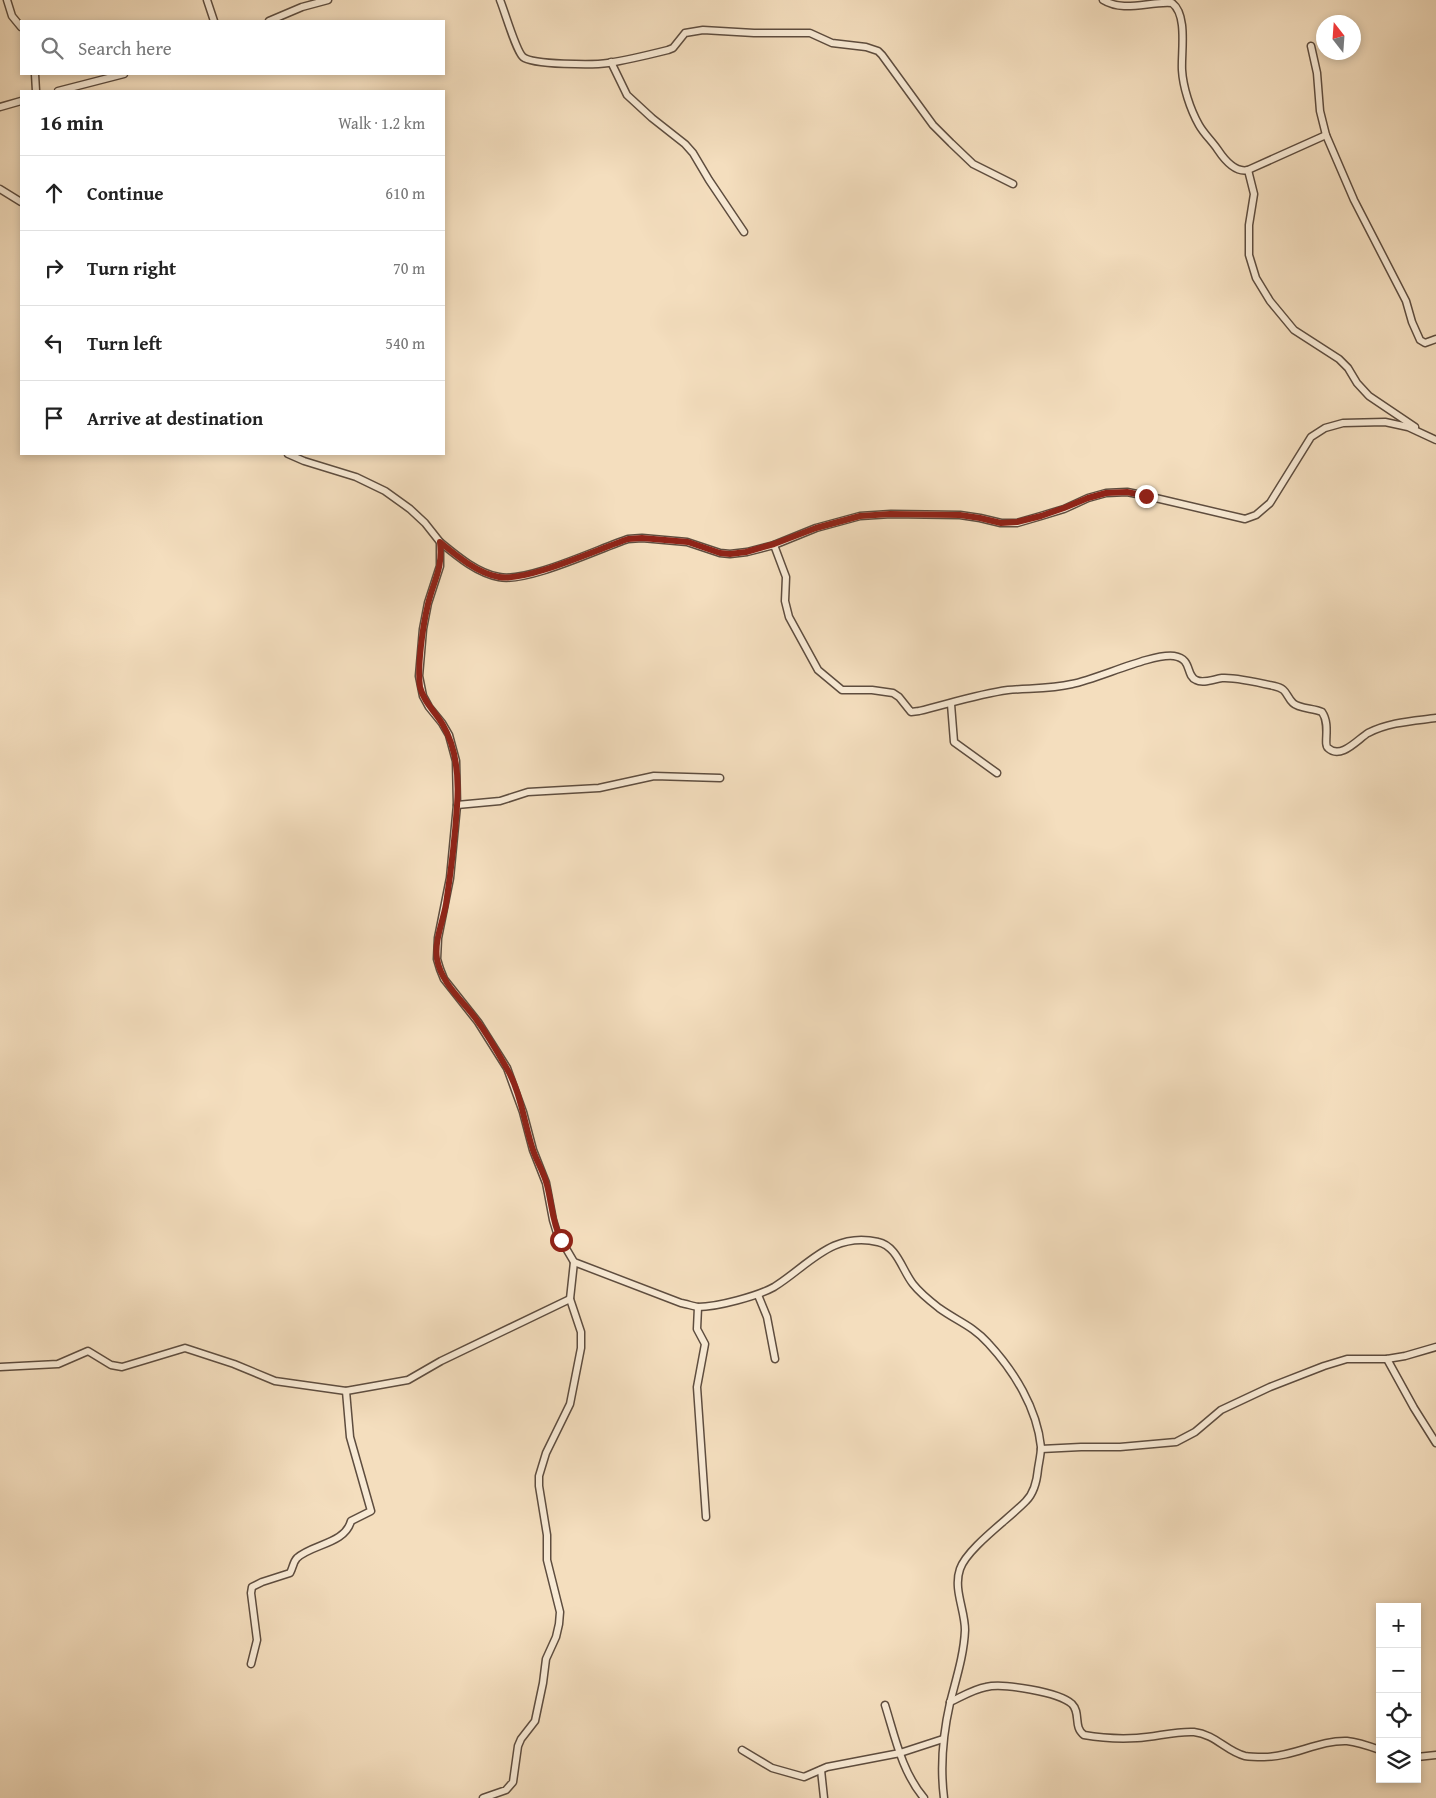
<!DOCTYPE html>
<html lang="en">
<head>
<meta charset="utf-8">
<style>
  :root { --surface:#fff; --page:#f2f2f2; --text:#222; --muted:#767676; --line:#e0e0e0 }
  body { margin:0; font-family:"Gentium Book Plus",serif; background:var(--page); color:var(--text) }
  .controls { position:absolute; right:15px; bottom:15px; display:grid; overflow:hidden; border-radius:0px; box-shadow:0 2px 8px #0003 }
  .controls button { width:45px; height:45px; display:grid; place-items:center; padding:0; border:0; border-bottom:1px solid var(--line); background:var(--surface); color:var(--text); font:25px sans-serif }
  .compass { position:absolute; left:1316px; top:15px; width:45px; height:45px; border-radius:50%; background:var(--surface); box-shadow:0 2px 8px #0003; rotate:343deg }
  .stop { position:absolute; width:15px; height:15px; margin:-11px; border:4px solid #8f2418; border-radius:50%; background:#fff }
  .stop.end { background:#8f2418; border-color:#fff; box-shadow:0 1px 5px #0008 }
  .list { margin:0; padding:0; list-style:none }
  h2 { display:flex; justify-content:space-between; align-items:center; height:65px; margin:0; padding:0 20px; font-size:21px }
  h2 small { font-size:16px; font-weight:400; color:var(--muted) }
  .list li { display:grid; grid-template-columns:32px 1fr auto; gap:15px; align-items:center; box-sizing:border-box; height:75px; padding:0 20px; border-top:1px solid var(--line) }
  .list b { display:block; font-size:19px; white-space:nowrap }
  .list em { font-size:16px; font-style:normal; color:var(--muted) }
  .icon { flex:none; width:28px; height:28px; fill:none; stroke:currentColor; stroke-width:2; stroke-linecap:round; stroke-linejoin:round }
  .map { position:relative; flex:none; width:1436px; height:1798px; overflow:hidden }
  .search { position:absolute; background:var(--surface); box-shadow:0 2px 8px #0003; left:20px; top:20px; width:425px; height:55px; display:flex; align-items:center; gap:12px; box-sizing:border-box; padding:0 18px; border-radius:0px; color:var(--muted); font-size:19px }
  .panel { position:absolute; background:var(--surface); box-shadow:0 2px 8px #0003; left:20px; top:90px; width:425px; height:365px; border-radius:0px }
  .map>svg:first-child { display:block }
</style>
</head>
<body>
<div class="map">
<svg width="1436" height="1798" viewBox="0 0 1436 1798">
  <rect width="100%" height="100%" fill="#f4debe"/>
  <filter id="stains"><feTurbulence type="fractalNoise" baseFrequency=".004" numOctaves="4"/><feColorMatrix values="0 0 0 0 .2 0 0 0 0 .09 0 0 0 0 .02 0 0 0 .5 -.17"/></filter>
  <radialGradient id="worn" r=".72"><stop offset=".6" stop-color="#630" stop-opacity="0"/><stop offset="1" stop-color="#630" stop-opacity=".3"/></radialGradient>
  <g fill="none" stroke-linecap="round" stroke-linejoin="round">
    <g stroke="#5e4d3f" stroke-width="9">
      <g id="street">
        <polyline points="7,0 12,16 21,27"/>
        <polyline points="207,0 214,21"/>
        <path d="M500,0C505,12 516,51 523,57C532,65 595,65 608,63C628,60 648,55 668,50L673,48L685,33L703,30L754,33H810L832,43L866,47L878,51L882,55L933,125L951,143L973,164L1013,184"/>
        <path d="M1103,0C1124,13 1149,1 1172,3C1188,15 1181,52 1182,70C1183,87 1190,109 1199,125C1204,134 1212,141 1218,150C1224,159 1235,173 1248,170L1326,135"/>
        <polyline points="269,21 302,7 328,0"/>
        <polyline points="1311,46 1317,73 1320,111 1326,135 1354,200 1406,301 1412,322 1420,340 1425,343 1436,339"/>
        <polyline points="611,62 627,95 652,118 685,144 693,153 709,180 744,232"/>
        <polyline points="35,74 36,91"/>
        <polyline points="58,91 124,74"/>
        <polyline points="0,107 21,101"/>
        <polyline points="1248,170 1254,194 1249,225 1249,255 1256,278 1270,301 1294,330 1339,359 1348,368 1357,383 1369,396 1415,427"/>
        <polyline points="0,189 21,202"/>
        <path d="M288,454L304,461L356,477L385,491L410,509L425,523L440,542V566L428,603L423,629L419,676L423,696L429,707L442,723L449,735L456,761L457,805L450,878L438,938L437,959L440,969L444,979L478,1022L507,1068L523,1112L533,1150L546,1183L553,1220L557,1233L574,1262L681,1303C686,1304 693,1306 698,1307C717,1307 758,1296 774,1287C808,1266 832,1231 878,1242C897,1246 902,1270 913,1284C920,1293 930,1301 939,1308C957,1321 973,1326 988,1343C1014,1371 1037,1408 1041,1447C1041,1454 1039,1462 1038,1469C1037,1480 1035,1492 1026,1501C1010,1518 967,1548 960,1569C953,1589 965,1610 965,1630C964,1655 956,1679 950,1703C943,1734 940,1766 944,1798"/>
        <path d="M440,542C457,556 477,573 499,577C527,583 598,549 628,539L642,538L687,542L720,553L730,554L747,552L774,545L816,528L860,516L891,514L960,515L980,518L1001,523H1017L1041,516L1064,509L1088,498L1106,493L1127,492L1147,496L1245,519L1256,515L1270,503L1311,437L1325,428L1343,423L1385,422L1408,427L1436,440"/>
        <path d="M774,545L786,577L785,601L789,617L818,670L842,690H872L893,693L899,697L911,712L919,711C948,704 978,694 1008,690C1029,688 1051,689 1072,684C1098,679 1152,653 1174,656C1193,659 1185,675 1196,680C1203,684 1214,679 1222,678C1235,677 1261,683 1274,686C1288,689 1285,695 1293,703C1299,709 1314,708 1322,712C1331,725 1323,744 1328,748C1341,760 1358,739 1368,733C1389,722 1413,721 1436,718"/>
        <polyline points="951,704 954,742 997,773"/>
        <polyline points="457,805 500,801 528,792 599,788 654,776 720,778"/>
        <polyline points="758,1295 767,1317 775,1359"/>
        <polyline points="698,1307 697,1329 705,1344 697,1387 706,1517"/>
        <polyline points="1387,1359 1414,1408 1436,1443"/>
        <polyline points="0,1367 58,1364 88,1351 111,1365 122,1367 185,1348 234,1364 275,1381 346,1391 408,1380 441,1361 570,1299"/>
        <polyline points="1041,1449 1081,1447 1120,1447 1176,1442 1195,1432 1221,1410 1270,1387 1324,1366 1347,1359 1387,1359 1405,1356 1436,1347"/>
        <path d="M251,1664L257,1640L251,1593L252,1587L262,1582L290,1573C293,1568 293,1562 297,1558C312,1544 345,1544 351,1521L371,1511L350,1437L346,1391"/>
        <path d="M950,1702C961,1697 974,1689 986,1687C1003,1683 1059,1692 1072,1704C1081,1713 1073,1727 1084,1735C1101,1738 1119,1739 1137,1738C1156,1737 1175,1731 1194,1732C1215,1734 1227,1752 1245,1756C1251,1757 1258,1757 1264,1757C1293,1757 1319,1740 1347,1741C1358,1742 1369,1746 1380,1750"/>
        <path d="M885,1705C895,1737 902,1772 924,1798"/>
        <polyline points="742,1750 772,1768 804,1777 827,1767 900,1753 943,1739"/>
        <polyline points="1417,1757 1436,1755"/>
        <polyline points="821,1770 824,1798"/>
        <polyline points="483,1798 506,1790 513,1782 518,1746 521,1739 535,1721 543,1683 546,1659 556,1637 559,1624 560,1612 547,1560 547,1535 539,1486 539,1476 546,1453 570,1404 581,1348 581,1332 570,1299 574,1262"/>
      </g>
    </g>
    <use href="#street" stroke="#f8ead5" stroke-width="6"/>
  </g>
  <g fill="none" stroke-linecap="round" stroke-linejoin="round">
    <path stroke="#8f2418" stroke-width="6" d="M561,1240C552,1222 552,1204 547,1185C544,1173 537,1162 533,1150C524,1123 521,1092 506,1067C497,1051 487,1034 476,1019C463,1001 441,983 437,959C434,941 443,922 446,904C451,871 455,838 457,806C459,779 457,749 443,725C435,711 424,703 420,687C417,666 423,625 428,604C434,579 443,569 440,542C457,556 477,573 499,577C527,582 598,549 628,539L642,538L688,542L720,553L730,554L746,552L774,544L816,528L860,516L890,514L960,515L980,518L1001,523L1017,522L1041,516L1064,508L1088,498L1106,493L1127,492L1146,496"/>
  </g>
  <rect width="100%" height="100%" filter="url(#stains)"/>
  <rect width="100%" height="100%" fill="url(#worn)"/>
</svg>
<div class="controls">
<button>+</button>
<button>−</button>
<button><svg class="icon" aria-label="locate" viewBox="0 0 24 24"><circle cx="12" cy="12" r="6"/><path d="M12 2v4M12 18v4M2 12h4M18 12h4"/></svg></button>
<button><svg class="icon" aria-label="layers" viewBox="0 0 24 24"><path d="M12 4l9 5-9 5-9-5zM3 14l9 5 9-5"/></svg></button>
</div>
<svg class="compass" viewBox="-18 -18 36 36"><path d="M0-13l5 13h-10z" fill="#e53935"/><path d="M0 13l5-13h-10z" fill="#767676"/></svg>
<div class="stop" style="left:561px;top:1240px"></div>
<div class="stop end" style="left:1146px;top:496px"></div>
<div class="search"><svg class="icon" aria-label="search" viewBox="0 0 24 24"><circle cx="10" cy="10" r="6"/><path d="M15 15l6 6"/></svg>Search here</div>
<section class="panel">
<h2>16 min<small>Walk · 1.2 km</small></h2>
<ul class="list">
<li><svg class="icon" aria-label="ahead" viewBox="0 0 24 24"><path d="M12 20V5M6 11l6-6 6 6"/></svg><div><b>Continue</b></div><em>610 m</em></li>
<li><svg class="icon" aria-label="right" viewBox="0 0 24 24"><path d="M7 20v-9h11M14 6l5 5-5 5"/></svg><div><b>Turn right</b></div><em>70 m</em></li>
<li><svg class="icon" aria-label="left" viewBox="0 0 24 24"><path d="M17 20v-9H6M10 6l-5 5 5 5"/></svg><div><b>Turn left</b></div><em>540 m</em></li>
<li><svg class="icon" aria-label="arrive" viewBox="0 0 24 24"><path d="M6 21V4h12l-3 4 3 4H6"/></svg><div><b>Arrive at destination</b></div></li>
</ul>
</section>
</div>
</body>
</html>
